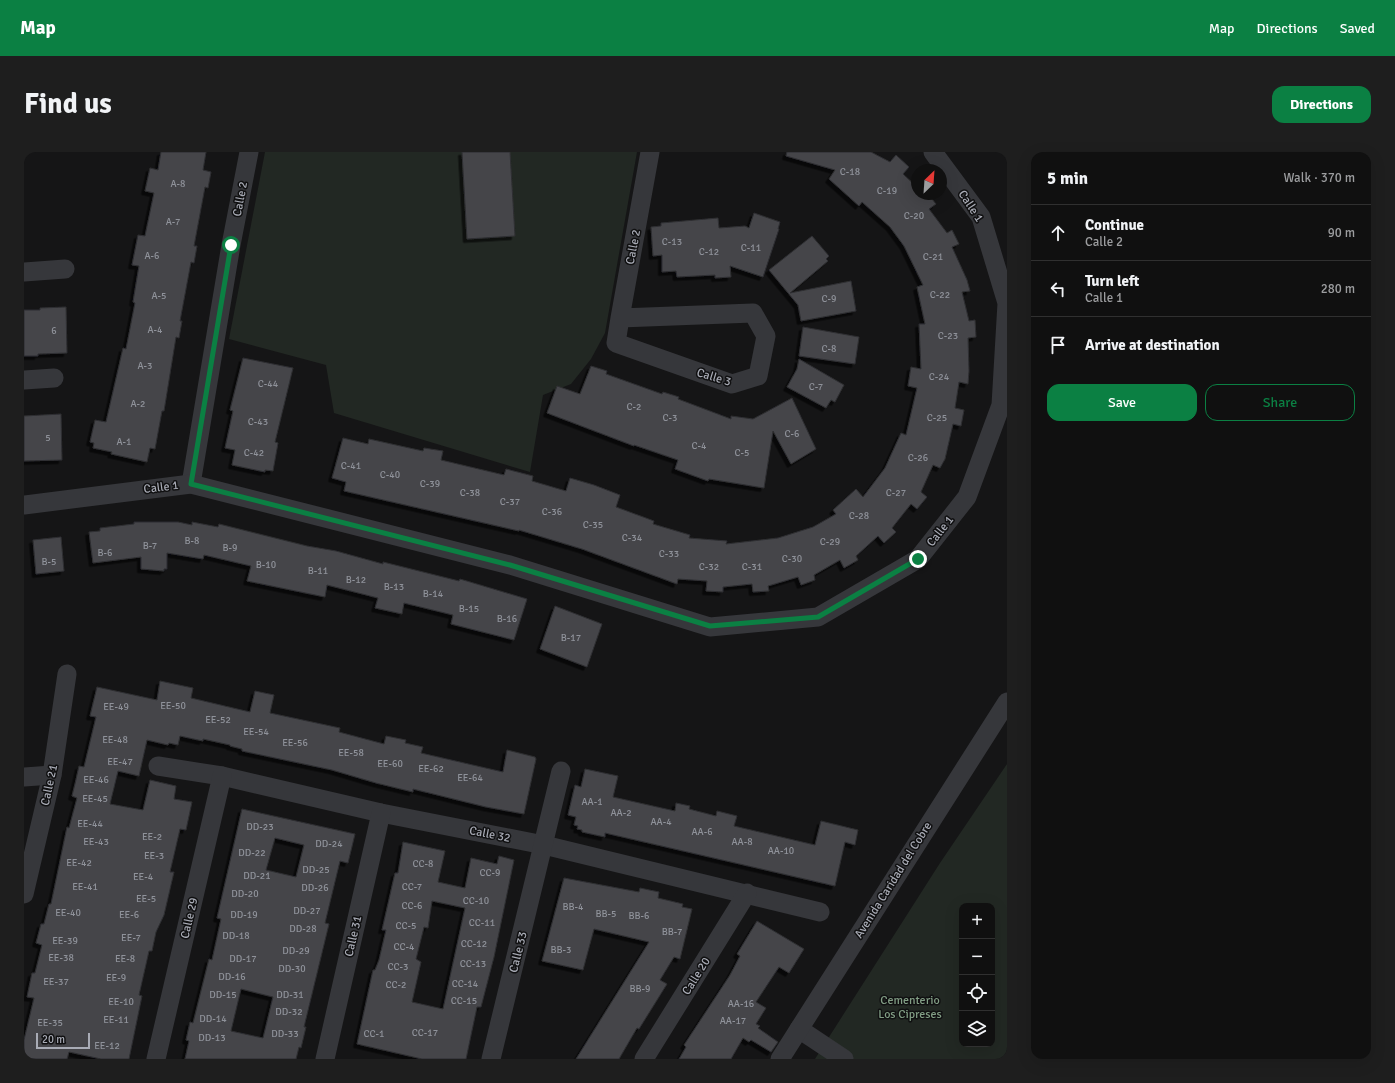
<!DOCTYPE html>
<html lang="en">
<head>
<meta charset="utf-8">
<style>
  :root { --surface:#101010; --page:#1e1e1e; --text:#f1f3f6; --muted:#9c9d9f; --line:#303030; --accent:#0b8043 }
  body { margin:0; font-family:Signika,sans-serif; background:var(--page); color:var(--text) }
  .controls { position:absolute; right:12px; bottom:12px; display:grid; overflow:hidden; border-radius:8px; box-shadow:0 4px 16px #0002 }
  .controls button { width:36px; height:36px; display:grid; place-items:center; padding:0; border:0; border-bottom:1px solid var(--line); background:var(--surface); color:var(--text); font:20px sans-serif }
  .compass { position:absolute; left:887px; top:12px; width:36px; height:36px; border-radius:50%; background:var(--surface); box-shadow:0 4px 16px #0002; rotate:25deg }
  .scale { position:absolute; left:12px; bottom:10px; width:54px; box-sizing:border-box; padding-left:4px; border:2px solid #a8abb5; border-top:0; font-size:11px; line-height:14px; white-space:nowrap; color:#a8abb5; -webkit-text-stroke:3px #101011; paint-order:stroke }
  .stop { position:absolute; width:12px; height:12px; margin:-9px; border:3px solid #0b8043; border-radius:50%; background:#fff }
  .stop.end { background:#0b8043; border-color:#fff; box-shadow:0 1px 4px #0008 }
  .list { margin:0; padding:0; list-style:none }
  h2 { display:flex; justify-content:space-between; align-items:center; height:52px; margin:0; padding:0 16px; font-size:17px }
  h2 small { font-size:13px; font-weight:400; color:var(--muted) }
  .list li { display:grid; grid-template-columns:26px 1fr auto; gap:12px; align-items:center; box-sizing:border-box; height:56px; padding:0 16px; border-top:1px solid var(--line) }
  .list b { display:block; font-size:15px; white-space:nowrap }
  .list p { margin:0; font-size:13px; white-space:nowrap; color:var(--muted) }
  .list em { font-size:13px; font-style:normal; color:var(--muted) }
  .actions { display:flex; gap:8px; padding:12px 16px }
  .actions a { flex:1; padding:9px 0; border:1px solid var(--accent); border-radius:12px; text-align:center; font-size:14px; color:var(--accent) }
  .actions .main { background:var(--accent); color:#fff }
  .icon { flex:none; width:22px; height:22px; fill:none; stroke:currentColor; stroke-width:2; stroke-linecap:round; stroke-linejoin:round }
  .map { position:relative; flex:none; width:983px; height:907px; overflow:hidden; border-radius:12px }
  header { display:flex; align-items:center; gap:24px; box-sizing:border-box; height:56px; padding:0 20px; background:var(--accent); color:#fff }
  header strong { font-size:19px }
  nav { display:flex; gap:22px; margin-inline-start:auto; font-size:14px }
  .intro { display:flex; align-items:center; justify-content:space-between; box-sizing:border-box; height:96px; padding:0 24px }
  h1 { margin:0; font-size:28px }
  .button { padding:10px 18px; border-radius:12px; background:var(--accent); color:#fff; font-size:14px; font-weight:700 }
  main { display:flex; gap:24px; padding:0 24px }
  aside { flex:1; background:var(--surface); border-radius:12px; box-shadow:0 4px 16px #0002 }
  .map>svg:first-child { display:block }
</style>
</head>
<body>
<header>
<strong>Map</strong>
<nav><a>Map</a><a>Directions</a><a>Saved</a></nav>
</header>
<div class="intro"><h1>Find us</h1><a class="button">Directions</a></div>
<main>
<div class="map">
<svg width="983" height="907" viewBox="0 0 983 907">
  <defs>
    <filter id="shadow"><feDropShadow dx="-3.5" dy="3.5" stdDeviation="0" flood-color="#0009"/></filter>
  </defs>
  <rect width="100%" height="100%" fill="#151516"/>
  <g fill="#222823" fill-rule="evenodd">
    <polygon points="241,0 613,0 581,181 567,207 547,232 519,243 506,320 310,261 302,213 205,187"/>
    <path d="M983,612V907H791L916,711ZM938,754H968V892H938Z"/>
  </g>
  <g fill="#444549" stroke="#2f2f32" fill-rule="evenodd" filter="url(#shadow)">
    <polygon points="137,0 182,0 179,18 187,20 184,36 181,35 170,94 173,94 170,111 167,110 156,169 158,169 155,186 152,185 140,259 138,259 131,297 126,296 123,310 87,302 88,300 69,296 70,291 66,290 71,268 82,270 99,196 102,197 111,151 109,150 115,114 108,113 114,83 121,84 130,41 121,39 126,16 134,18"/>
    <polygon points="438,0 486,0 491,84 443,87"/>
    <polygon points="763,0 847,0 866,10 872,3 885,15 879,22 893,35 893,42 904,42 912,52 905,57 923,81 928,78 935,92 928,95 943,128 946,139 938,140 945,169 951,168 952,185 944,186 945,219 944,232 935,230 931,256 940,258 937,274 929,272 921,307 916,316 909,313 897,340 903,345 893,357 887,352 868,376 872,380 860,391 854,384 832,404 834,408 820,416 816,408 790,423 791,428 777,433 774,425 744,434 745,439 729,440 728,432 699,435 699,440 682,439 683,429 654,427 653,432 558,397 495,378 495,379 320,339 322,330 308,326 319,286 344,292 345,287 399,299 400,296 419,299 417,308 480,323 482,317 509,324 508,329 542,339 546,326 570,333 596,343 592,355 630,369 629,372 666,383 665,386 703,389 702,392 754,386 789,375 812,362 809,358 832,337 839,345 861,316 877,281 882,283 893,236 884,234 887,215 897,217 895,172 901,172 893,135 899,133 880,94 866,75 838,50 835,54 805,27 811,18 762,4"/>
    <polygon points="730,61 756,70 754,77 755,77 739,125 706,114 707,125 691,126 691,123 653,125 652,119 638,120 638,103 629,104 627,75 637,74 637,71 694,66 695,76 721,74 725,76"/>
    <polygon points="788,84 805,104 802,107 804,109 766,141 827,129 832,159 777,169 774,153 745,118"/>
    <polygon points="42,155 43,201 14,202 14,204 0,204 0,158 16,158 16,156"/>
    <polygon points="779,175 835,185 831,212 775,204"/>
    <polygon points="219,206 269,216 251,290 254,291 249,319 241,318 241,320 208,313 211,298 201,296 209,259 206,258"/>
    <polygon points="775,207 820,233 811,250 807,248 802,256 763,235 773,217"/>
    <polygon points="567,214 583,219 582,222 638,242 639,240 655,245 654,247 707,267 707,264 729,267 768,246 792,297 767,312 749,279 740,336 685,327 684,329 651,317 654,308 610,293 610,294 523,261 533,234 556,242"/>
    <polygon points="37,262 38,308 0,309 0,264"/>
    <polygon points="110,370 154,370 168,373 168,370 194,375 195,372 283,394 312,399 359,412 359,410 435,429 436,427 503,447 490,488 427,472 429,463 380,451 378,462 351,456 354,446 303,433 301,445 223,429 227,414 180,403 179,407 143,401 143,417 140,417 140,419 117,417 117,405 69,411 65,380 76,379 76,376 110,372"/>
    <polygon points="37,385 40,419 12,422 9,388"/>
    <polygon points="531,454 578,472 563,515 516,497"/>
    <polygon points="136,529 169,536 167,546 226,560 231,539 250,543 246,561 316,576 315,580 360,592 362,584 382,588 381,591 399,595 397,601 479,620 483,598 511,605 512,607 500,662 462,655 389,637 389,640 352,631 308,618 218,599 218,597 206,594 206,593 179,587 179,589 156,584 154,593 145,591 144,593 123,588 115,624 94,619 86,652 119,658 126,628 152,634 150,647 168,650 162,678 156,677 146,720 150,720 140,763 132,780 128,799 125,799 115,843 118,844 105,907 77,907 45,900 43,907 0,907 0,888 10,846 3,845 8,821 11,821 18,793 12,791 17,772 20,772 25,752 27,752 43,675 45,676 53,646 48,644 51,632 55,614 60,615 72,565 66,564 73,535 133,548"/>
    <polygon points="561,617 594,624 589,645 651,659 652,651 666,654 665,657 692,664 693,659 713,664 710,674 791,693 797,669 834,678 831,693 821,690 811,734 581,681 581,685 558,680 558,678 553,677 554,674 550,673 552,665 544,663 551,633 557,635"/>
    <path d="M218,657L331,682L324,711L316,709L301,771L305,772L280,875H282L277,896L275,895L272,907H161L165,889L162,888L166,870L169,871L185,807L188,808L197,767L193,766ZM251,686L280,693L272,725L242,718ZM217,837L249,845L239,886L207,879Z"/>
    <path d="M379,690L421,699L414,730L441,736L447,706L473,712L475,704L490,708L470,805L457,855H453L442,907H398L333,892L349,818H351L355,808L362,778H358L371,721H374ZM408,749L441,756L419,857L388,850L397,810L392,807L400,775L404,776Z"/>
    <polygon points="540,726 615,740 616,736 635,740 634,746 659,752 658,755 668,757 656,807 650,805 636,828 643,832 615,877 613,876 595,907 552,907 625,790 570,777 559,818 518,809"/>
    <polygon points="733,769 780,797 765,821 755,815 732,850 742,856 732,872 736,874 734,876 754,890 747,900 727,888 725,890 719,886 707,907 655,907 662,895 660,893 706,823 716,804 713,802"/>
  </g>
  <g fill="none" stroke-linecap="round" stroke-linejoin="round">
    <g stroke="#36373b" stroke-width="19">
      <polyline points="0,120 41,117"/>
      <polyline points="596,166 729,161 742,184 734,224 708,232 592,191 596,166 626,0"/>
      <polyline points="0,228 30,226"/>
      <polyline points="167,332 207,93 225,0"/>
      <polyline points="0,353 167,332 486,413 686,475 794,465 894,407 943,345 977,253 983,151 957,65 909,0"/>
      <polyline points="134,614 198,624 357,661 520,693 796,760"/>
      <polyline points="0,625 28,623"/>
      <polyline points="0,742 28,623 43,522"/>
      <polyline points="775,877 820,907"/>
      <polyline points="132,907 198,624"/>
      <polyline points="301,907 357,661"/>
      <polyline points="467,907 537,619"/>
      <polyline points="620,907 723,741"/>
      <polyline points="756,907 983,550"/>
    </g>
  </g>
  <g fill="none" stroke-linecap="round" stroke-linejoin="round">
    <polyline stroke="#0b8043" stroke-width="5" points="207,93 167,332 486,413 686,474 794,465 894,407"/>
  </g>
  <g text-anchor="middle" stroke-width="3" stroke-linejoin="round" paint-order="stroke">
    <g font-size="10" fill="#8f929a">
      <text x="826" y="23">C-18</text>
      <text x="154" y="35">A-8</text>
      <text x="863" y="42">C-19</text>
      <text x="890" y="67">C-20</text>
      <text x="149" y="73">A-7</text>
      <text x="648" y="93">C-13</text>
      <text x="727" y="99">C-11</text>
      <text x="685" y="103">C-12</text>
      <text x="128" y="107">A-6</text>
      <text x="909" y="108">C-21</text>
      <text x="916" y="146">C-22</text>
      <text x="135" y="147">A-5</text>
      <text x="805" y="150">C-9</text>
      <text x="131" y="181">A-4</text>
      <text x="30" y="182">6</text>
      <text x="924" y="187">C-23</text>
      <text x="805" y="200">C-8</text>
      <text x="121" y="217">A-3</text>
      <text x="915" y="228">C-24</text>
      <text x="244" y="235">C-44</text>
      <text x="792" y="238">C-7</text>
      <text x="114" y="255">A-2</text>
      <text x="610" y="258">C-2</text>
      <text x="646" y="269">C-3</text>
      <text x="913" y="269">C-25</text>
      <text x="234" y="273">C-43</text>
      <text x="768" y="285">C-6</text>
      <text x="24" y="289">5</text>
      <text x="100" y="293">A-1</text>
      <text x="675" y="297">C-4</text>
      <text x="230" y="304">C-42</text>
      <text x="718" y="304">C-5</text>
      <text x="894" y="309">C-26</text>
      <text x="327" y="317">C-41</text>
      <text x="366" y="326">C-40</text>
      <text x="406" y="335">C-39</text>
      <text x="446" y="344">C-38</text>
      <text x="872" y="344">C-27</text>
      <text x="486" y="353">C-37</text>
      <text x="528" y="363">C-36</text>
      <text x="835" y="367">C-28</text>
      <text x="569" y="376">C-35</text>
      <text x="608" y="389">C-34</text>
      <text x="168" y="392">B-8</text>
      <text x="806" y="393">C-29</text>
      <text x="126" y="397">B-7</text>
      <text x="206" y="399">B-9</text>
      <text x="81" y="404">B-6</text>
      <text x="645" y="405">C-33</text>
      <text x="768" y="410">C-30</text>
      <text x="25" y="413">B-5</text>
      <text x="242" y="416">B-10</text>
      <text x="685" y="418">C-32</text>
      <text x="728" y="418">C-31</text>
      <text x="294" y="422">B-11</text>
      <text x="332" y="431">B-12</text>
      <text x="370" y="438">B-13</text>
      <text x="409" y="445">B-14</text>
      <text x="445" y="460">B-15</text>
      <text x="483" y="470">B-16</text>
      <text x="547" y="489">B-17</text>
      <text x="149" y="557">EE-50</text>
      <text x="92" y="558">EE-49</text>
      <text x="194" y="571">EE-52</text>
      <text x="232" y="583">EE-54</text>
      <text x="91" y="591">EE-48</text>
      <text x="271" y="594">EE-56</text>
      <text x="327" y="604">EE-58</text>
      <text x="96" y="613">EE-47</text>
      <text x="366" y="615">EE-60</text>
      <text x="407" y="620">EE-62</text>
      <text x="446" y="629">EE-64</text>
      <text x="72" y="631">EE-46</text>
      <text x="71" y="650">EE-45</text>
      <text x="568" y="653">AA-1</text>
      <text x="597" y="664">AA-2</text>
      <text x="637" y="673">AA-4</text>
      <text x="66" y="675">EE-44</text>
      <text x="236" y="678">DD-23</text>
      <text x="678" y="683">AA-6</text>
      <text x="128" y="688">EE-2</text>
      <text x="72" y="693">EE-43</text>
      <text x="718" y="693">AA-8</text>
      <text x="305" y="695">DD-24</text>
      <text x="757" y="702">AA-10</text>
      <text x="228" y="704">DD-22</text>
      <text x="130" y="707">EE-3</text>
      <text x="55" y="714">EE-42</text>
      <text x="399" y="715">CC-8</text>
      <text x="292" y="721">DD-25</text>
      <text x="466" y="724">CC-9</text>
      <text x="233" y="727">DD-21</text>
      <text x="119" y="728">EE-4</text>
      <text x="61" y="738">EE-41</text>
      <text x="388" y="738">CC-7</text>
      <text x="291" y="739">DD-26</text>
      <text x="221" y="745">DD-20</text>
      <text x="122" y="750">EE-5</text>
      <text x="452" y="752">CC-10</text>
      <text x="388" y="757">CC-6</text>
      <text x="549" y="758">BB-4</text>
      <text x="283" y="762">DD-27</text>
      <text x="44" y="764">EE-40</text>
      <text x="582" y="765">BB-5</text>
      <text x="105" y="766">EE-6</text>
      <text x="220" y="766">DD-19</text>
      <text x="615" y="767">BB-6</text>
      <text x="458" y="774">CC-11</text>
      <text x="382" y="777">CC-5</text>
      <text x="279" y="780">DD-28</text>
      <text x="648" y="783">BB-7</text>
      <text x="212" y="787">DD-18</text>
      <text x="107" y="789">EE-7</text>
      <text x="41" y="792">EE-39</text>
      <text x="450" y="795">CC-12</text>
      <text x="380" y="798">CC-4</text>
      <text x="537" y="801">BB-3</text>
      <text x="272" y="802">DD-29</text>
      <text x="37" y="809">EE-38</text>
      <text x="101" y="810">EE-8</text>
      <text x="219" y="810">DD-17</text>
      <text x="449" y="815">CC-13</text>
      <text x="374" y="818">CC-3</text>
      <text x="268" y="820">DD-30</text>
      <text x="208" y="828">DD-16</text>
      <text x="92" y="829">EE-9</text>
      <text x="32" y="833">EE-37</text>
      <text x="441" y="835">CC-14</text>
      <text x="372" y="836">CC-2</text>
      <text x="616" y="840">BB-9</text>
      <text x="199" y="846">DD-15</text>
      <text x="266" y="846">DD-31</text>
      <text x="440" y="852">CC-15</text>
      <text x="97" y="853">EE-10</text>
      <text x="717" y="855">AA-16</text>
      <text x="265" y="863">DD-32</text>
      <text x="189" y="870">DD-14</text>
      <text x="92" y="871">EE-11</text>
      <text x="709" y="872">AA-17</text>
      <text x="26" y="874">EE-35</text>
      <text x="401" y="884">CC-17</text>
      <text x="261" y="885">DD-33</text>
      <text x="350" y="885">CC-1</text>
      <text x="188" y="889">DD-13</text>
      <text x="83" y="897">EE-12</text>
    </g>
    <g font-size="12" fill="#a8abb5" stroke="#101011">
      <text transform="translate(216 47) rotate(-79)" y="4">Calle 2</text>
      <text transform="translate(947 54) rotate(57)" y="4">Calle 1</text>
      <text transform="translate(609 95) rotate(-79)" y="4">Calle 2</text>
      <text transform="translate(690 225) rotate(17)" y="4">Calle 3</text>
      <text transform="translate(137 335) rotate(-7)" y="4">Calle 1</text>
      <text transform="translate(916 379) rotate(-52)" y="4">Calle 1</text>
      <text transform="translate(25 633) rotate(-78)" y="4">Calle 21</text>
      <text transform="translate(466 682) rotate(11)" y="4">Calle 32</text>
      <text transform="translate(869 728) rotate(-58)" y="4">Avenida Caridad del Cobre</text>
      <text transform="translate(165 766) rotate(-77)" y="4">Calle 29</text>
      <text transform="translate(329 784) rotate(-77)" y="4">Calle 31</text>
      <text transform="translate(494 800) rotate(-76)" y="4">Calle 33</text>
      <text transform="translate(672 824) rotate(-58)" y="4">Calle 20</text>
    </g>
    <g font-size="12" fill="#829e85" stroke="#101011">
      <text x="886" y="852">Cementerio<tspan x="886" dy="14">Los Cipreses</tspan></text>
    </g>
  </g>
</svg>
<div class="controls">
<button>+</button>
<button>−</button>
<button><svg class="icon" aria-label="locate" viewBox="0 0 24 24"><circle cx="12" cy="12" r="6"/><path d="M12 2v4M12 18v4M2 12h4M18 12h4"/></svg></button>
<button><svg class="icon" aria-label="layers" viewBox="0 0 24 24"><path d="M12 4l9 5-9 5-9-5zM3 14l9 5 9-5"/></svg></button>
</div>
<svg class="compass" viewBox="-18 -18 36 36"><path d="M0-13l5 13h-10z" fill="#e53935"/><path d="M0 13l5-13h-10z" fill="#9c9d9f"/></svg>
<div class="scale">20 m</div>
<div class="stop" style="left:207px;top:93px"></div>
<div class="stop end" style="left:894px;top:407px"></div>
</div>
<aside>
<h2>5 min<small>Walk · 370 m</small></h2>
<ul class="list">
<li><svg class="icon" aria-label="ahead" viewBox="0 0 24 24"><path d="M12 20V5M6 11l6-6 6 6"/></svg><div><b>Continue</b><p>Calle 2</p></div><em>90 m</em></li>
<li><svg class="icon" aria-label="left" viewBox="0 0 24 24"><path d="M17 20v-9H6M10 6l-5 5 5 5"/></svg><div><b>Turn left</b><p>Calle 1</p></div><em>280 m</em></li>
<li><svg class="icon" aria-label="arrive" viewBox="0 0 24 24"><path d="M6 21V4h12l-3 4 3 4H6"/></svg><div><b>Arrive at destination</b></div></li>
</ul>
<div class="actions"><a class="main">Save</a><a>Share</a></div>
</aside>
</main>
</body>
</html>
